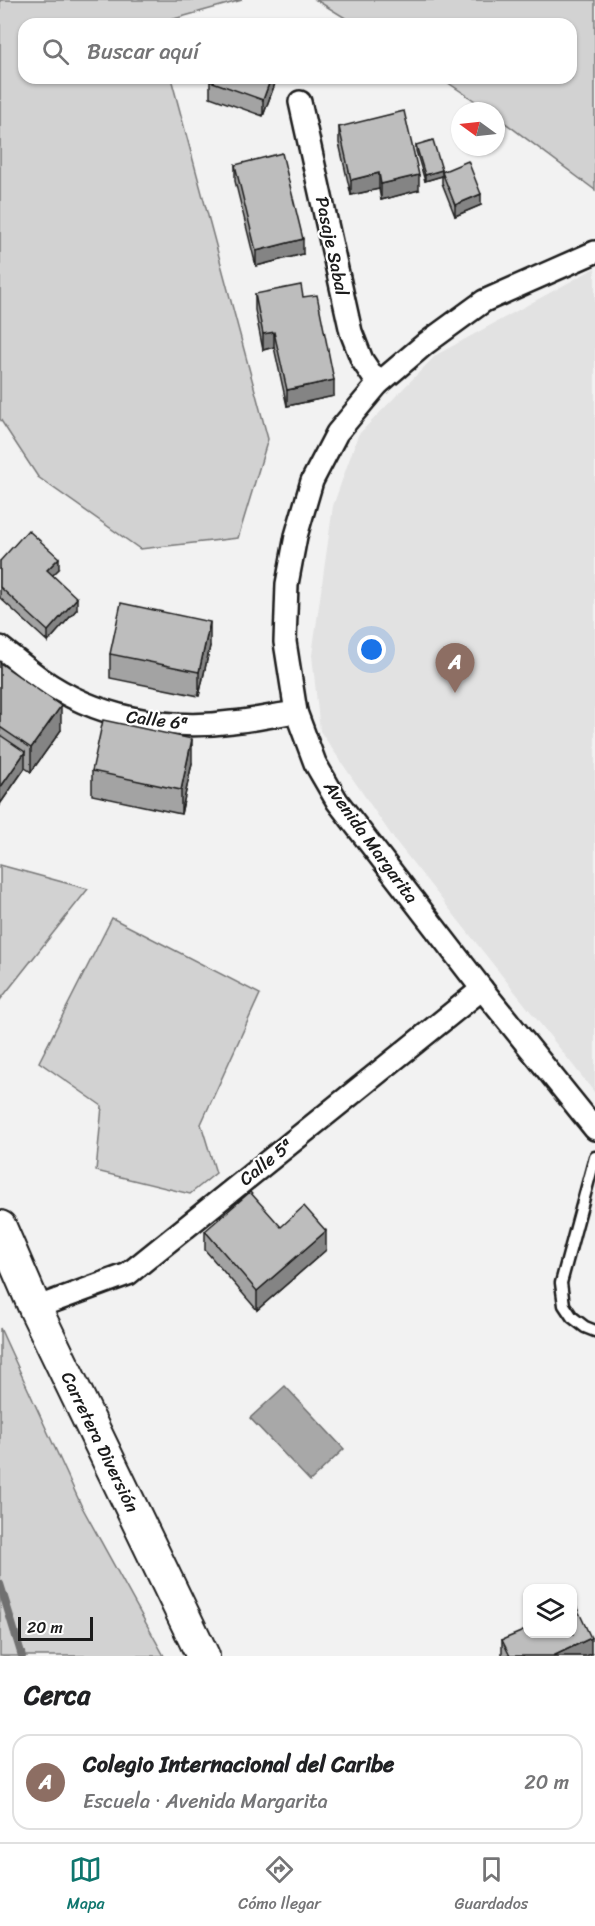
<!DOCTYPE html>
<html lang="es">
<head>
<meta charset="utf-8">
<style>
  :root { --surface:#fff; --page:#f6f6f6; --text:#202124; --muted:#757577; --line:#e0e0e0; --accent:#0f766e }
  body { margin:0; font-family:Sriracha,sans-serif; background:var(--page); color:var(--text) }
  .controls { position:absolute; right:18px; bottom:18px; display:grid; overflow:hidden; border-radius:12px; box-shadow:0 2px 4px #0004 }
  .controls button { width:54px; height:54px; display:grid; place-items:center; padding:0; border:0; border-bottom:2px solid var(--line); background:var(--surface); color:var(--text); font:30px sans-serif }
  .compass { position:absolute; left:451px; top:102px; width:54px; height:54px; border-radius:50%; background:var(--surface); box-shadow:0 2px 4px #0004; rotate:285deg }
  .scale { position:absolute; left:18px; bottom:15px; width:75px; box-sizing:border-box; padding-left:6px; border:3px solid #1c1c1c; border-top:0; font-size:16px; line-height:21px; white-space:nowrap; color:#1c1c1c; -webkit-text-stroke:4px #fff; paint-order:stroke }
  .you { position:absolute; left:372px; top:650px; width:21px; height:21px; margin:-15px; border:4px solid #fff; border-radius:50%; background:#1a73e8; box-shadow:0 0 0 9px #1a73e833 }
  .badge { display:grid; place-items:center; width:39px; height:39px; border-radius:50%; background:var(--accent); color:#fff; font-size:20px; font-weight:700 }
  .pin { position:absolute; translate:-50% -50px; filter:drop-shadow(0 2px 3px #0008) }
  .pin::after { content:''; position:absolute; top:32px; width:21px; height:18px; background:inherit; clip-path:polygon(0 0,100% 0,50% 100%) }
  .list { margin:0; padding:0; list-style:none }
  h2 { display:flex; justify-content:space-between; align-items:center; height:78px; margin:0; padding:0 24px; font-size:26px }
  h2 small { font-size:20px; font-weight:400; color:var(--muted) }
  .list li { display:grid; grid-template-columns:39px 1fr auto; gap:18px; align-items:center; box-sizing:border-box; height:96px; margin:0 12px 12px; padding:0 12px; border:2px solid var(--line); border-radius:18px }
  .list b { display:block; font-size:22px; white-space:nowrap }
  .list p { margin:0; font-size:20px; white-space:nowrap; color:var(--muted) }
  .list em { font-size:20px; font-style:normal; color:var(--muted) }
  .icon { flex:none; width:33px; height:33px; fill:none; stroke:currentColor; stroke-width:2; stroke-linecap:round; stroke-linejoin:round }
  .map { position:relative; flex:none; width:595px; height:1656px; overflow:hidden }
  .search { position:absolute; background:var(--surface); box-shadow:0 2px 4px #0004; left:18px; right:18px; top:18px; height:66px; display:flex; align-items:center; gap:15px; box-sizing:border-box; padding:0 21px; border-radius:18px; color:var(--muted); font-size:22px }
  .sheet { height:186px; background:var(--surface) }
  nav { display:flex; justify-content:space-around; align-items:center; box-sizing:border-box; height:84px; border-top:2px solid var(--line); background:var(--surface); font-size:16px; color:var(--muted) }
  nav a { display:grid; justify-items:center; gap:3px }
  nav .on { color:var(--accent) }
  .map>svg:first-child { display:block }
</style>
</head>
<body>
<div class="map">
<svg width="595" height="1656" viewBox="0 0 595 1656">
  <rect width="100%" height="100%" fill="#f2f2f2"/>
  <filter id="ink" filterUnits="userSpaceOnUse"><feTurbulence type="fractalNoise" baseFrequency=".0167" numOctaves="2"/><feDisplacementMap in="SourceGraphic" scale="12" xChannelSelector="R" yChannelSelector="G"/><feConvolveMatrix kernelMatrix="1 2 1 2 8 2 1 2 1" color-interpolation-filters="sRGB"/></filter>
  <g filter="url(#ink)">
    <polygon fill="#e2e2e2" points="595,268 595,1093 394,839 320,731 312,655 333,506 358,435 436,355"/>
    <g fill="#d2d2d2" stroke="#777" stroke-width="1.5">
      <polygon points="0,0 242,0 156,24 24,24 24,78 171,78 268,439 238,538 140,549 38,477 0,419"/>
      <polygon points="316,0 595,0 595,190 496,116 496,111 490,111 441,78 571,78 571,24 355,24"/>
      <polygon points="0,865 88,889 0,1000"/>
      <polygon points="112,918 260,994 201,1124 216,1173 190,1194 96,1171 102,1106 39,1062"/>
      <polygon points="0,1328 82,1507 164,1656 0,1656"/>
    </g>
    <polygon fill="#a8a8a8" stroke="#707070" stroke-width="1.5" points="285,1386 344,1449 310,1481 250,1418"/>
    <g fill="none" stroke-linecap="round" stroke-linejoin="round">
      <polyline stroke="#707070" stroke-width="8" points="0,1584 22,1656"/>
      <g stroke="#1c1c1c" stroke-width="15">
        <polyline id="lane" points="595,1157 561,1283 564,1305 572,1317 585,1327 595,1331"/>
      </g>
      <g stroke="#1c1c1c" stroke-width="26">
        <g id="street">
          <polyline points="300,102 351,332 362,360 378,384"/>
          <polyline points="595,252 484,301 425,344 378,384 337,433 312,481 296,536 287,584 285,642 296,712 315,763 337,801 482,989 595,1129"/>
          <path d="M0,647C13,657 26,668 40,678C95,717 166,731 232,722C254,720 275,715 296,712"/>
          <polyline points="35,1308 128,1274 482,989"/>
        </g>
      </g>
      <g stroke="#1c1c1c" stroke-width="36">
        <polyline id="secondary" points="0,1227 35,1308 203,1656"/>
      </g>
      <use href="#lane" stroke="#fff" stroke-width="10"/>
      <use href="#street" stroke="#fff" stroke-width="21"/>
      <use href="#secondary" stroke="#fff" stroke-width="32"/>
    </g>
    <g fill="#a3a3a3" stroke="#1c1c1c" stroke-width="1.5">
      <polygon points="277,78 263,116 210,97 210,81"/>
      <polygon points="339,127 419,190 381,200 379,189 351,195 339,143"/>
      <polygon points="416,145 442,172 481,205 455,216 442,183 442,176 425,181 416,151"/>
      <polygon points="235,165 303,254 256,266 235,181"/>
      <polygon points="255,294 303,297 334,396 287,406 274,347 263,350 255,310"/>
      <polygon points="0,561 59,569 52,575 77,609 48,642 0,598"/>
      <polygon points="210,646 199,696 110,678 110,654"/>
      <polygon points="0,663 61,730 31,772 25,768 0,804"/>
      <polygon points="192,763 181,814 92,795 92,771"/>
      <polygon points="281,1227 326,1250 257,1310 205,1250 205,1231"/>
      <polygon points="502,1640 591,1654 586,1656 502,1656"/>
    </g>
    <g fill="#848484" stroke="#1c1c1c" stroke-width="1.5">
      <polygon points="271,78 277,78 263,116 263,100"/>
      <polygon points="442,170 442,176 425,181 425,175"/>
      <polygon points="379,173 379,189 351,195 351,180"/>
      <polygon points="419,175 419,190 381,200 381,184"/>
      <polygon points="481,194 481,205 455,216 455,205"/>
      <polygon points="303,239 303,254 256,266 256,251"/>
      <polygon points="274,332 274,347 263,350 263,334"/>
      <polygon points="334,380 334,396 287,406 287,390"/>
      <polygon points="59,558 59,569 47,581 47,570"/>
      <polygon points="77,598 77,609 48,642 48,631"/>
      <polygon points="210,622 210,646 199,696 199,672"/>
      <polygon points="61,706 61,730 31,772 31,748"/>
      <polygon points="192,739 192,763 181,814 181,790"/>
      <polygon points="25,752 25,768 0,804 0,788"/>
      <polygon points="326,1231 326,1250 257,1310 257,1291"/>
      <polygon points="591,1638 591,1654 586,1656 553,1656"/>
    </g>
    <g fill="#bdbdbd" stroke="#1c1c1c" stroke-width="1.5">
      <polygon points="211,78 271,78 263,100 210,81"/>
      <polygon points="404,111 419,175 381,184 379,173 351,180 339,127"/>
      <polygon points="433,140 442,170 425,175 416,145"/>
      <polygon points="282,153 303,239 256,251 235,165"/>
      <polygon points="468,161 481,194 455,205 442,172"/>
      <polygon points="301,285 303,297 317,295 334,380 287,390 274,332 263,334 255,294"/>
      <polygon points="28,530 59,558 47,570 77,598 48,631 0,587 0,561"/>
      <polygon points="121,603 210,622 199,672 110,654"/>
      <polygon points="0,663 61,706 31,748 0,727"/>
      <polygon points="103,720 192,739 181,790 92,771"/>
      <polygon points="0,735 25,752 0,788"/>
      <polygon points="250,1192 281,1227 304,1206 326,1231 257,1291 205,1231"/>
      <polygon points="576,1606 591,1638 553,1656 510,1656 502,1640 528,1629 528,1634 573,1634 573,1608"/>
    </g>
  </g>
  <g text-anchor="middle" stroke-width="4.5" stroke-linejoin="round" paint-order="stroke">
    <g font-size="18" fill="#1c1c1c" stroke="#fff">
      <text transform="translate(332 246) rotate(78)" y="6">Pasaje Sabal</text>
      <text transform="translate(157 720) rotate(7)" y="6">Calle 6ª</text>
      <text transform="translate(371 842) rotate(54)" y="6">Avenida Margarita</text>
      <text transform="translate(266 1162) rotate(-39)" y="6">Calle 5ª</text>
      <text transform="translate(100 1442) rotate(64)" y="6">Carretera Diversión</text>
    </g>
  </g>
</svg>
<div class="controls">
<button><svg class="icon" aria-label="layers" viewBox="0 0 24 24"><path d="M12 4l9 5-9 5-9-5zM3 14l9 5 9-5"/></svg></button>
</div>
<svg class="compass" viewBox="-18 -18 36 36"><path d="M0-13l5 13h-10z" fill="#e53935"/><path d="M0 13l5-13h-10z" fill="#757577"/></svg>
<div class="scale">20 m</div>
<div class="you"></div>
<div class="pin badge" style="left:455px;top:693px;background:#8d6e63">A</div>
<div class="search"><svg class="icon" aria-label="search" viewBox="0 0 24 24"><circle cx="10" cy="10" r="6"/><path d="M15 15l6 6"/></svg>Buscar aquí</div>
</div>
<section class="sheet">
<h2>Cerca<small></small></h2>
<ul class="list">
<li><span class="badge" style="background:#8d6e63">A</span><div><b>Colegio Internacional del Caribe</b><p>Escuela · Avenida Margarita</p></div><em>20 m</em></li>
</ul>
</section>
<nav>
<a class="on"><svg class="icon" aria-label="map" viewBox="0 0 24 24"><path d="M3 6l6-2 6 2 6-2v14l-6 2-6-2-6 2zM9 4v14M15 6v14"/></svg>Mapa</a>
<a><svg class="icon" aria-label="directions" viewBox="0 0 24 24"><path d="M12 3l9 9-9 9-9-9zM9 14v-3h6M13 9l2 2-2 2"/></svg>Cómo llegar</a>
<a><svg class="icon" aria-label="saved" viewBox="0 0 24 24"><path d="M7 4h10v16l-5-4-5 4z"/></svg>Guardados</a>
</nav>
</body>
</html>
